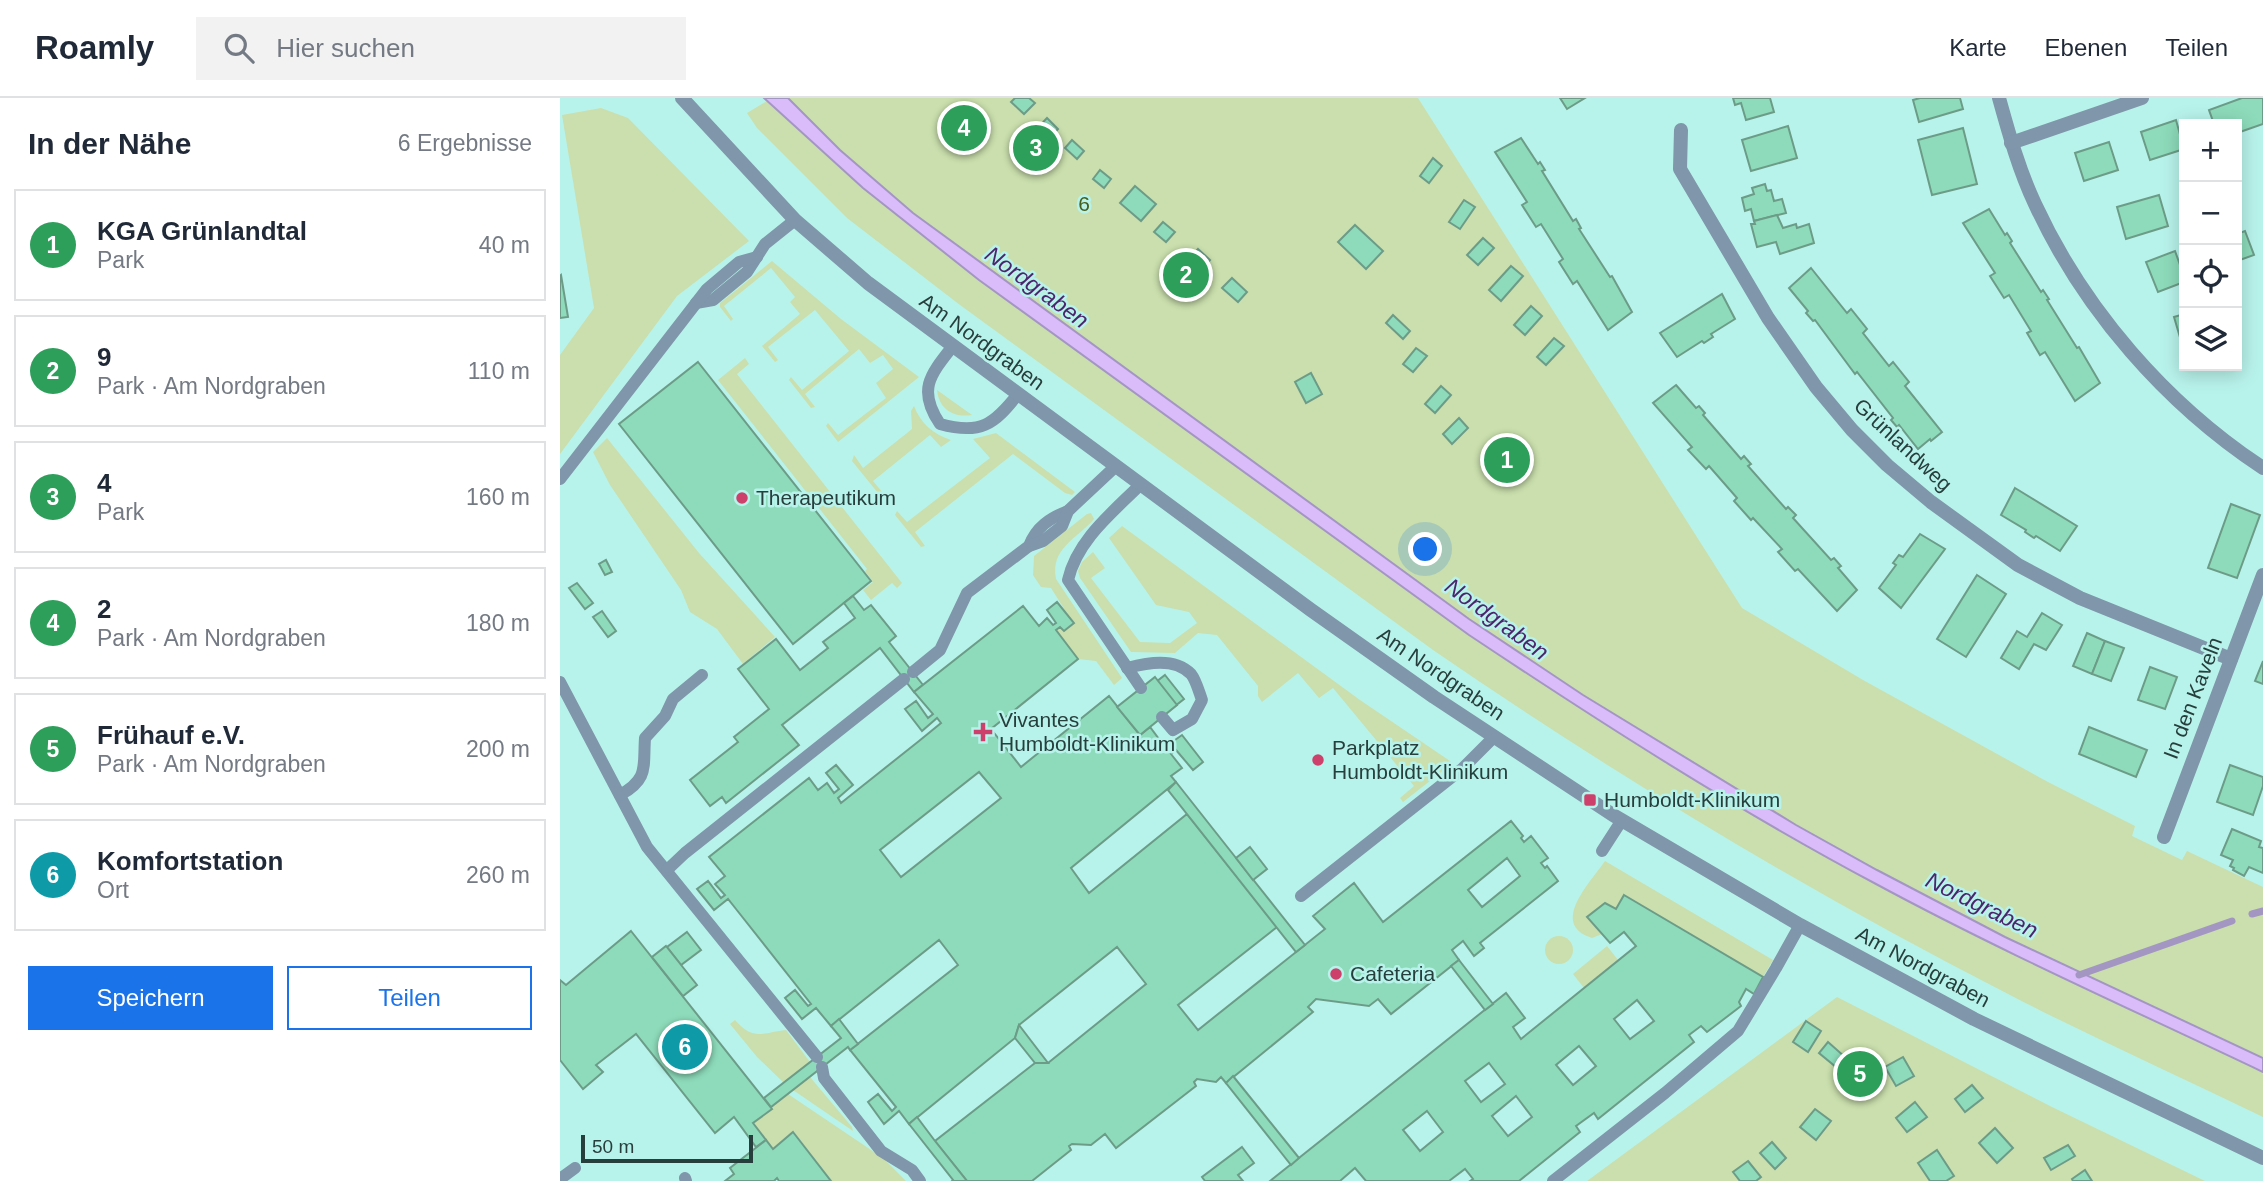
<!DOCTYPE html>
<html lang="de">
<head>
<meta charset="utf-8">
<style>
  :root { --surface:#fff; --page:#f2f2f3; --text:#1f2937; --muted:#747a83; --line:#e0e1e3; --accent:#1a73e8 }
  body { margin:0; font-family:Helvetica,sans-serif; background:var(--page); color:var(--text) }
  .controls { position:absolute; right:21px; top:21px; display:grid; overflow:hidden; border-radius:0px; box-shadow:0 4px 18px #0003 }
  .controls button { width:63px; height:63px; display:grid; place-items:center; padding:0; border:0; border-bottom:2px solid var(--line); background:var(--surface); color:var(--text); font:35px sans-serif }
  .scale { position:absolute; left:21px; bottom:18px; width:172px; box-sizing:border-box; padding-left:7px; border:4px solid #273f3c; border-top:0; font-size:19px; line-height:24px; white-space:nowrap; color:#273f3c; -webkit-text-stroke:5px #b8f3eb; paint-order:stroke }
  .you { position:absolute; left:866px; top:452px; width:24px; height:24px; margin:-18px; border:5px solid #fff; border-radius:50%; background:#1a73e8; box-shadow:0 0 0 10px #1a73e833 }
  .badge { display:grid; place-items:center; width:46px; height:46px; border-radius:50%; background:var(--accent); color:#fff; font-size:23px; font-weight:700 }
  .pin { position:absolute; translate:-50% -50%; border:4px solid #fff; box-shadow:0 2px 7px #0006 }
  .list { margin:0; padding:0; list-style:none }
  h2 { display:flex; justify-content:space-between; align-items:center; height:91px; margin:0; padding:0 28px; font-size:30px }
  h2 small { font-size:23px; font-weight:400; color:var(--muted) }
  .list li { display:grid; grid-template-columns:46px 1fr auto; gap:21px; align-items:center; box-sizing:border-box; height:112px; margin:0 14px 14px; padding:0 14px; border:2px solid var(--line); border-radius:0px }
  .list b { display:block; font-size:26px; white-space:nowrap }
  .list p { margin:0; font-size:23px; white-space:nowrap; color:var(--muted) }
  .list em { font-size:23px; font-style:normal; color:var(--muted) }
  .actions { display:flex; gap:14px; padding:21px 28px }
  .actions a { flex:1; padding:16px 0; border:2px solid var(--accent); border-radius:0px; text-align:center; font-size:24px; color:var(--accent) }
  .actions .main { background:var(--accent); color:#fff }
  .icon { flex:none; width:38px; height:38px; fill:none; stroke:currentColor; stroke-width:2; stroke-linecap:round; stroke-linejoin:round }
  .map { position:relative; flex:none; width:1703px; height:1083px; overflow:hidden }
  header { display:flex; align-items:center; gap:42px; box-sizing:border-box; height:98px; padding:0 35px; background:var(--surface); border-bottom:2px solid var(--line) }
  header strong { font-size:33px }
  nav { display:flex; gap:38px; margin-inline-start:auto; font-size:24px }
  .search { width:490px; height:63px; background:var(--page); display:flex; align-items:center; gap:18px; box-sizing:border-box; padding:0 24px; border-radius:0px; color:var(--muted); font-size:26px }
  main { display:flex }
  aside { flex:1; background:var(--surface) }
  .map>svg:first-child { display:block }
</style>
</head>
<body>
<header>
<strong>Roamly</strong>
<div class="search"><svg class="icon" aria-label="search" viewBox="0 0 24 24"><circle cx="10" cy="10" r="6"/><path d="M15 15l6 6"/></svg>Hier suchen</div>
<nav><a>Karte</a><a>Ebenen</a><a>Teilen</a></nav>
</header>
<main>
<aside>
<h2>In der Nähe<small>6 Ergebnisse</small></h2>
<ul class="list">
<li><span class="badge" style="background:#2e9e5b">1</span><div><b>KGA Grünlandtal</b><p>Park</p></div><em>40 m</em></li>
<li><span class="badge" style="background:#2e9e5b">2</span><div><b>9</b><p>Park · Am Nordgraben</p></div><em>110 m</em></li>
<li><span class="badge" style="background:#2e9e5b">3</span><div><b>4</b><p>Park</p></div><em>160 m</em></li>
<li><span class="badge" style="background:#2e9e5b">4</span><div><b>2</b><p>Park · Am Nordgraben</p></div><em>180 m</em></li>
<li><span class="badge" style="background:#2e9e5b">5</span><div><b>Frühauf e.V.</b><p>Park · Am Nordgraben</p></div><em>200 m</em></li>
<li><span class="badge" style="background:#0f9aa8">6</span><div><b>Komfortstation</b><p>Ort</p></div><em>260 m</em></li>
</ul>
<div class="actions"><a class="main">Speichern</a><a>Teilen</a></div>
</aside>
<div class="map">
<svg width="1703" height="1083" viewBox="0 0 1703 1083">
  <rect width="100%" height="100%" fill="#b8f3eb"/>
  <g fill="#cadfad">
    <path d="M212,0H858L1182,510L1303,582L1488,684L1575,728L1572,738L1622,762L1627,753L1703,789V1019C1619,978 1533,940 1450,897C1250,795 1058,679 873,552L400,207L287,120L197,30L187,15Z"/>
    <polygon points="41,10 68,20 189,143 117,198 0,356 0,257 34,210 2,17"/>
    <polygon points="212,163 281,221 359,279 278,344 266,328 268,325 278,337 326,300 316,285 333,271 323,257 310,265 299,251 245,296 255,309 251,310 229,282 231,279 242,292 289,253 255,212 208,249 218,262 215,264 202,248 240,216 230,204 235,199 211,170 164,208 173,221 171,223 160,209 160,205"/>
    <polygon points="185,260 189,266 177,276 342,485 337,490 332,485 311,502 303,492 313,484 305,473 307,471 158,282"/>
    <path d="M377,292L412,317C393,320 379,311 377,292Z"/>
    <path d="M354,308C361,326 373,336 391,342L381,349L370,337L313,383L323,395H318L292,363L294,357L303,370L352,331L351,313Z"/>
    <polygon points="436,335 515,394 512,397 505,395 453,356 355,434 365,448 361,449 335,417 337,413 347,424 430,360 413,341"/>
    <polygon points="47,340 139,455 215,539 183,566 157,531 130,514 121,492 50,387 33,354"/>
    <path d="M531,415L534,421C517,441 490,450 496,481L562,580L554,587L536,563L518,561L496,532L500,529L504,533L513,525L491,490L481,489L473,477L474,458L527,416Z"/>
    <polygon points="562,428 800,602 893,665 843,704 840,700 854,688 773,590 759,600 738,575 702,604 698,598 698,588 657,537 638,535 615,555 571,554 520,480 518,473 522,464 533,454 545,470 531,480 580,544 610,545 637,525 629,514 596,507 549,440"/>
    <path d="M1045,763L1213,862L1203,879L1064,797L1056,811L1045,805L1028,819L1042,836L1032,840C989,826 1030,785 1045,763Z"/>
    <circle cx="999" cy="852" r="14"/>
    <polygon points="1047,848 1058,862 1024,890 1013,876"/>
    <polygon points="1277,899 1492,1009 1645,1083 1027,1083"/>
    <path d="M175,922C194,944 204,934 226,932L250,964L224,985L197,959L170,926Z"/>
    <polygon points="250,979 292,1029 293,1033 233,992"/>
    <polygon points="228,996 323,1060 346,1083 272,1083 234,1034 213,1051 193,1025"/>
  </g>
  <path fill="#dabcfb" stroke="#a496c2" stroke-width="2" d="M204,0H228L280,52L353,115L909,521L1023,597L1236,727L1317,772L1445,839L1703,960V974C1573,912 1442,854 1316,786C1175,711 1041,625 909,537L419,182L303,90Z"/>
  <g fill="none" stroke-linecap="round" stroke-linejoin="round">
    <g stroke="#a496c2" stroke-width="7">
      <polyline points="1692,816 1703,813"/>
      <polyline points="1519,877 1672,823"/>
    </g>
  </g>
  <g fill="#8ddbba" stroke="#6c9c88" stroke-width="2" fill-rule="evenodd">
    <polygon points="455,0 469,0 475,5 464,16 451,4"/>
    <polygon points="1000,0 1025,0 1007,11"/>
    <polygon points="1173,0 1210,0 1214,14 1186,22 1181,5 1175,7"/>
    <polygon points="1360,0 1400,0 1403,11 1359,24 1353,2"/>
    <polygon points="1682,0 1703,0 1703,26 1677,35 1677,26 1654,26 1649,12"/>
    <polygon points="487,20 498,31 482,48 471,37"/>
    <polygon points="1616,22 1624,51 1590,62 1581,34"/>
    <polygon points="1228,28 1237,60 1191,73 1182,42"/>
    <polygon points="1403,30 1417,86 1372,97 1358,42"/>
    <polygon points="961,40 978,66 980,64 985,72 982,73 1013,123 1016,121 1021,130 1019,131 1050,179 1052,178 1072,214 1048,232 1017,183 1013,186 999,164 1003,161 981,126 976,129 962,107 967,104 935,54"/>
    <polygon points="512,42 524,53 517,61 505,50"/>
    <polygon points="1549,44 1558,72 1524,83 1515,55"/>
    <polygon points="873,60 882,68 869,85 860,78"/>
    <polygon points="540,72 551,81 544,90 533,81"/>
    <polygon points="1205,86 1207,93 1211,92 1214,103 1222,101 1226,115 1194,123 1191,111 1185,113 1182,100 1194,96 1192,90"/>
    <polygon points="575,88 596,106 581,123 560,105"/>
    <polygon points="1599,97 1608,128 1566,141 1557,109"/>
    <polygon points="904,102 915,109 900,131 889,124"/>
    <polygon points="1429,111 1445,137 1447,135 1452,143 1450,145 1481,194 1483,192 1489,201 1487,202 1517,250 1519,249 1540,285 1515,303 1485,254 1480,257 1467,235 1471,233 1449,197 1444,200 1430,178 1435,175 1403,125"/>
    <polygon points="1217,117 1223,130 1236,126 1237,130 1249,126 1254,145 1220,156 1216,144 1197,149 1191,126 1195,126 1194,123"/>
    <polygon points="603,124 615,134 606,144 594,134"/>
    <polygon points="795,127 823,153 806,171 778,144"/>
    <polygon points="1685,133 1694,157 1677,163 1677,136"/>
    <polygon points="923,140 934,150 918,167 907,157"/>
    <polygon points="638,151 650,162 642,171 629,161"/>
    <polygon points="1615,153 1624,178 1624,184 1598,194 1586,164"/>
    <polygon points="951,168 963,178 941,203 929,192"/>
    <polygon points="1251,170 1287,215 1291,211 1307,231 1303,235 1329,268 1333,264 1349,284 1345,288 1382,334 1371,343 1370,341 1358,351 1339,327 1337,329 1331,322 1333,320 1297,274 1295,276 1255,222 1253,223 1246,215 1248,213 1229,190"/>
    <polygon points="1,177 8,219 0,220 0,178"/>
    <polygon points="672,180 687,194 678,204 662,190"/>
    <polygon points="1162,196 1175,221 1151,236 1153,239 1144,245 1142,243 1117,259 1100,235"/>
    <polygon points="971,208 982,218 965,237 954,227"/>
    <polygon points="1624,216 1624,253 1614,219"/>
    <polygon points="833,217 850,233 843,241 826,225"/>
    <polygon points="994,240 1004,248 986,267 977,259"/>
    <polygon points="856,250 867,258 853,274 843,266"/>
    <polygon points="138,264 311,483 233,546 59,326"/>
    <polygon points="751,275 762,296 746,305 735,284"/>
    <polygon points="1116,287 1136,310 1139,308 1145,315 1143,317 1181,361 1184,358 1191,366 1188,368 1226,411 1228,409 1236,417 1233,420 1271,462 1274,460 1281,468 1278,470 1297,492 1277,513 1238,471 1235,473 1218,454 1222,451 1193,420 1191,422 1174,403 1177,400 1149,368 1146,371 1128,352 1132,349 1093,305"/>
    <polygon points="881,288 891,297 875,315 865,306"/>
    <polygon points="899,320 908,330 892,346 883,336"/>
    <polygon points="1455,390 1517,428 1500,453 1476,438 1474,440 1465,434 1466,432 1441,417"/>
    <polygon points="1671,406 1700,417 1677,480 1648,470"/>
    <polygon points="1360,436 1385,451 1341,510 1319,490 1336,467 1333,465 1339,457 1343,459"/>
    <polygon points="46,462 52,474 45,477 39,466"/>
    <polygon points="1417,477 1446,496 1406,559 1377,541"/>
    <polygon points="17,485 33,505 25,511 9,490"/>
    <polygon points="293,498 304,512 311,507 336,538 329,544 363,587 354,594 320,550 222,627 239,647 166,705 162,699 150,708 130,682 178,644 174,639 209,611 178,571 216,541 240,572 268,550 263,544 295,520 284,505"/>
    <path d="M497,504L514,525L504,533L500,529L496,532L518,561L431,631L461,669L549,598L580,637L590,629L605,649L622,637L643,664L633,672L616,652L611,656L622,670L611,678L616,684L511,770L529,795L627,716L717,829L618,907L638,932L765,831L753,818L794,785L823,824L951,723L963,738L961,740L964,744L971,738L988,760L981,765L985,770L987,768L998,783L920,845L924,850L914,858L903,843L892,852L899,862L831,916L818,901L809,908L756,901L748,909L753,914L666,985L661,979L656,984L637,981L634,984L636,988L556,1050L545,1036L531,1047L512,1046L509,1048L511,1052L472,1083H407L375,1043L475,965H488L586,886L557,849L459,927L455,940L349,1026L339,1013L324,1026L308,1004L318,996L332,1013L336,1009L290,952L398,867L386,851L379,842L271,928L256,910L242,921L225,900L235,892L248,908L251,906L176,811L168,801L154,812L137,791L148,783L161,800L165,797L155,786L165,778L149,759L249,680L258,692L267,685L274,695L279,691L266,675L276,667L293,687L278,700L281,705L359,643L381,625L377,620L362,633L345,611L356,603L368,620L373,616L354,594L463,508L479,528L487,520L493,527L496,525L487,512ZM419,674L441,700L341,779L320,752ZM947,760L960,778L922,809L908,792Z"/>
    <polygon points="42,513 56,533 48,539 33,519"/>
    <polygon points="1482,515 1502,527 1486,552 1474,546 1459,571 1441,560 1457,533 1467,539"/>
    <polygon points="1527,535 1545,543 1532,576 1513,568"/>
    <polygon points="1545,543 1564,550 1551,583 1532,576"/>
    <polygon points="1703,563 1703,586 1695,583"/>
    <polygon points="1590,569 1617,579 1605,611 1578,602"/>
    <polygon points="605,577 624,601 615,608 596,584"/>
    <polygon points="595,579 617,607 580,637 557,609"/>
    <polygon points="1529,629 1587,652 1576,679 1519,656"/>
    <polygon points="1670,667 1703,679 1703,688 1693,717 1657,704"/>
    <polygon points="616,684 676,760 745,847 736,854 608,692"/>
    <polygon points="1672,731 1701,743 1699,749 1703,750 1703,775 1689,769 1684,778 1673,772 1674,770 1670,768 1673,762 1661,757"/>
    <polygon points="690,749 707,771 693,782 676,760"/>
    <path d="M1064,797L1203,879L1194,896L1186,891L1179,904L1181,908L1147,934L1141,928L1129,937L1134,944L1038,1021L1034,1015L1016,1028L1020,1034L959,1083H910L913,1081L905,1071L889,1083H806L795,1070L780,1083H710L946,895L965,920L953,929L961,941L1076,848L1064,834L1050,845L1027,819L1045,805L1056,811ZM1077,902L1094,923L1070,941L1054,921ZM1019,948L1036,968L1013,987L996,967ZM929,965L945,986L921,1004L905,983ZM956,998L972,1019L948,1038L932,1018ZM867,1013L883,1034L860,1053L843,1032Z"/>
    <polygon points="71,833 212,1011 193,1025 206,1042 196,1049 174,1019 155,1035 76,936 36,967 43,974 23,991 0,962 0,882 6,887"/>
    <polygon points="127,834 141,852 121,867 107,849"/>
    <polygon points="106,848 137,887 123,898 92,859"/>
    <polygon points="899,862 933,906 925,912 891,868"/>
    <polygon points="279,921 298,946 290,952 288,949 211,1009 204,1000 281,940 271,928"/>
    <polygon points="1246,923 1261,933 1248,954 1233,944"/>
    <polygon points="459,927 488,965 475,965 455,940"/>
    <polygon points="1268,944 1285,959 1276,969 1259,955"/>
    <polygon points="1343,959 1354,978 1336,988 1325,969"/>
    <polygon points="673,978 739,1060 731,1067 666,985"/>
    <polygon points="1412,987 1423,1000 1405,1014 1395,1001"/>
    <polygon points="1355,1004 1367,1019 1347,1034 1336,1020"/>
    <polygon points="1255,1011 1271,1023 1256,1042 1240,1029"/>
    <polygon points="357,1019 375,1043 407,1083 392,1083 393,1082 349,1026"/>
    <polygon points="1435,1030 1453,1050 1437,1065 1419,1045"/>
    <polygon points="233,1034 271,1083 219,1083 217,1080 214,1083 165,1083 174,1076 170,1070 206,1042 213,1051"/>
    <polygon points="1212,1044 1226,1060 1215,1071 1200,1055"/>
    <polygon points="1508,1047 1515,1058 1491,1072 1484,1060"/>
    <polygon points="682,1049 694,1065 678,1077 683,1083 645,1083 642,1079"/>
    <polygon points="1377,1052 1394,1078 1386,1083 1370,1083 1358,1065"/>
    <polygon points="1188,1063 1201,1079 1196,1083 1180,1083 1173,1074"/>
    <polygon points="1525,1072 1532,1083 1513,1083 1512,1081"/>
  </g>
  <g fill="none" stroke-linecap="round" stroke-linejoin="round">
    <g stroke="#7f96ab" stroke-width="12">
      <polyline points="136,205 153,202 187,174 205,146 235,122"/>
      <path d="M393,248C370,277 357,292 380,326C420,337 434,327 458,296"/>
      <polyline points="0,381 147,191 179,164 197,159"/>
      <path d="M581,386C553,414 517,442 508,482L581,590"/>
      <path d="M469,448C476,429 490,420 508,413"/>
      <path d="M567,570C587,565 614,559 631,576C636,582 639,594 642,602L632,621L613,632L602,619"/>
      <polyline points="353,574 380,552 407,495 469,448 483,443 502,428 508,413 556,368"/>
      <polyline points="0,584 87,749 257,959"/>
      <path d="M60,697C89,681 83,669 85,640L105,618L113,601L142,577"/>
      <polyline points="1042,753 1062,722"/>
      <polyline points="107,772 125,755 344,581"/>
      <polyline points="741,798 902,671 934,639"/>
      <polyline points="262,969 264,980 321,1053 352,1072 360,1083"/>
      <polyline points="125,1080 126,1083"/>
      <polyline points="0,1081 15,1070"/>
      <polyline points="993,1083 1105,995 1178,933 1216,870 1240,827"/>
    </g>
    <g stroke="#7f96ab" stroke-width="14">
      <polyline points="122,0 235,122 308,185 751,512 874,599 1053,717 1240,827 1414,921 1703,1060"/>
      <path d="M1439,0C1449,36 1459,72 1475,106C1524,212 1606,306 1703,370"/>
      <polyline points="1121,32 1120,71 1208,220 1256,289 1292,332 1327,367 1371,404 1458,467 1520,500 1671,561"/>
      <polyline points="1451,45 1582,0"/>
      <polyline points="1604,739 1703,477"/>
    </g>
  </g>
  <g fill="#ce406c" stroke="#b8f3eb" stroke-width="2.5">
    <circle cx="182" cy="400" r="7"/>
    <path d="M419.5 623.5h7v7h7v7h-7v7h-7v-7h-7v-7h7z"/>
    <circle cx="758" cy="662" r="7"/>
    <rect x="1023" y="695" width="14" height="14" rx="3.5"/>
    <circle cx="776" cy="876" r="7"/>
  </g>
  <g text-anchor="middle" stroke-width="5" stroke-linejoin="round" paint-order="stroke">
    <g font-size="21" fill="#485f1b" stroke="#b8f3eb">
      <text x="524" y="113">6</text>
    </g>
    <g font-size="21" fill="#273f3c" stroke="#b8f3eb">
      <text transform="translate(422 244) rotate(36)" y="7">Am Nordgraben</text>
      <text transform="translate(1343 347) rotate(43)" y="7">Grünlandweg</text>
      <text transform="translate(881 576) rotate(34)" y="7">Am Nordgraben</text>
      <text transform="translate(1633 600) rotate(-69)" y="7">In den Kaveln</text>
      <text transform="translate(1363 869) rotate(28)" y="7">Am Nordgraben</text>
    </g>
    <g font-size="21" fill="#273f3c" stroke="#b8f3eb" text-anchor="start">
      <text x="196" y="407">Therapeutikum</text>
      <text x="439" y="629">Vivantes<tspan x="439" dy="24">Humboldt-Klinikum</tspan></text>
      <text x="772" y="657">Parkplatz<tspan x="772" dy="24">Humboldt-Klinikum</tspan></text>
      <text x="1044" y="709">Humboldt-Klinikum</text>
      <text x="790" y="883">Cafeteria</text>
    </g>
    <g font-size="23" font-style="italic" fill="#4c266d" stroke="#b8f3eb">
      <text transform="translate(477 189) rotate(36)" y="8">Nordgraben</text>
      <text transform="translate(937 521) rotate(36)" y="8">Nordgraben</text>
      <text transform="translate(1422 807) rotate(26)" y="8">Nordgraben</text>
    </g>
  </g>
</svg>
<div class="controls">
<button>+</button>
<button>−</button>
<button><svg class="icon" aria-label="locate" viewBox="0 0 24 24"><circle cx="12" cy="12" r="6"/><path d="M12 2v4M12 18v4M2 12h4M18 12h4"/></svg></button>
<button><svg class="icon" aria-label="layers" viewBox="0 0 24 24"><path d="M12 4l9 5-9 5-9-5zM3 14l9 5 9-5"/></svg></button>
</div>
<div class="scale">50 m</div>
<div class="you"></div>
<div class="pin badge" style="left:947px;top:362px;background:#2e9e5b">1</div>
<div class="pin badge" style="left:626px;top:177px;background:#2e9e5b">2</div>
<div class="pin badge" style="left:476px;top:50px;background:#2e9e5b">3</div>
<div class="pin badge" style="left:404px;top:30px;background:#2e9e5b">4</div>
<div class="pin badge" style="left:1300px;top:976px;background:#2e9e5b">5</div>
<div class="pin badge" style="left:125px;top:949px;background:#0f9aa8">6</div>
</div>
</main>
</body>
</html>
